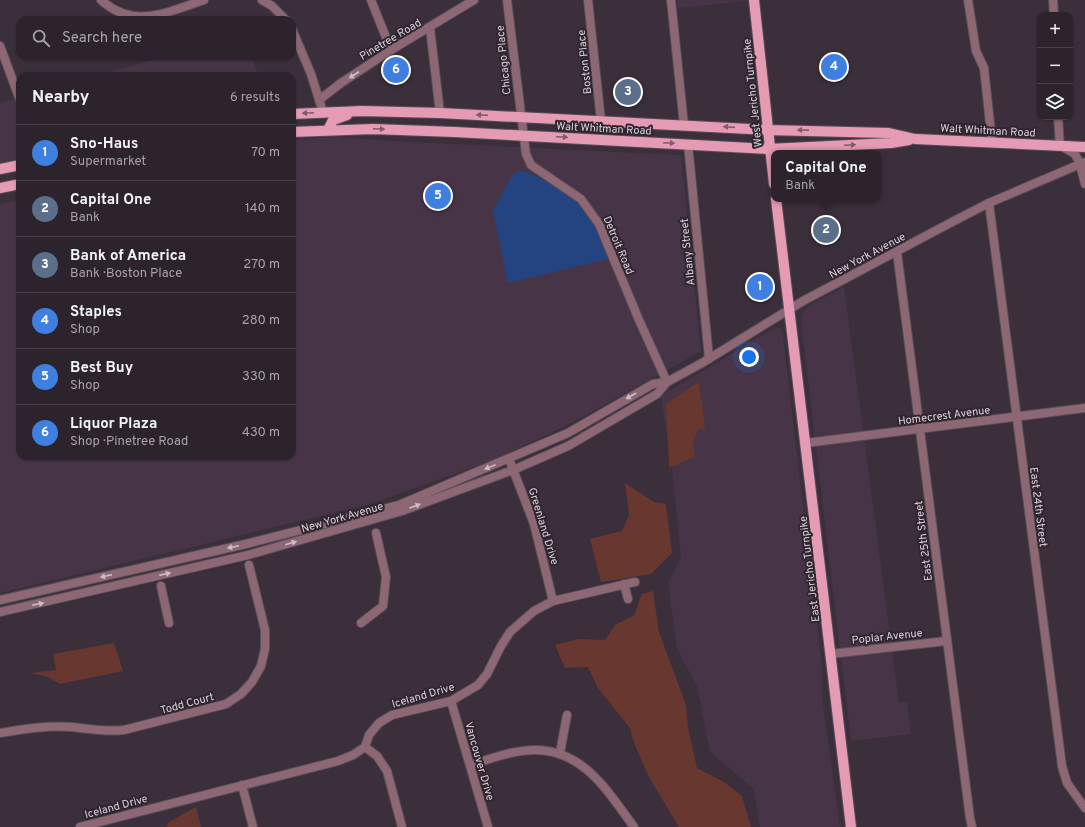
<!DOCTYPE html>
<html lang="en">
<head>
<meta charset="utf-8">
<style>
  :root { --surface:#2c232c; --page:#342b34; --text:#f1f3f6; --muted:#a6a4a9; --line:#484048; --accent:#db2777 }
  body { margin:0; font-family:Overpass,sans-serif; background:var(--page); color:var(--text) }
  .controls { position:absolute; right:12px; top:12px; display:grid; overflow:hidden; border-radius:8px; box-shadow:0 1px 3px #0004 }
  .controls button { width:36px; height:36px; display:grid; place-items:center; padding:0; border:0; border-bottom:1px solid var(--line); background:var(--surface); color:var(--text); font:20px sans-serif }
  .you { position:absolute; left:749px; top:357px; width:14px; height:14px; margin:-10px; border:3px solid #fff; border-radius:50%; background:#1a73e8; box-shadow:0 0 0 6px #1a73e833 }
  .badge { display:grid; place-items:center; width:26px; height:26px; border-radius:50%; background:var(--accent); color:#fff; font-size:13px; font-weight:700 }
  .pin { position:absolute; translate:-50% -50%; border:2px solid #fff; box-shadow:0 1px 4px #0006 }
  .popup { position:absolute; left:771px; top:150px; width:110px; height:52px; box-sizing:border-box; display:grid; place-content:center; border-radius:8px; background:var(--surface); filter:drop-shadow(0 1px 3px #0005); font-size:13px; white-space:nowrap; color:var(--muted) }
  .popup b { font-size:15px; color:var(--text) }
  .popup::after { content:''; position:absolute; left:50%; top:100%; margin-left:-8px; border:8px solid transparent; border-top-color:var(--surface) }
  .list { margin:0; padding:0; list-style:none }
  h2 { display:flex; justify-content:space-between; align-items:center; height:52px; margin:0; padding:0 16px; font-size:17px }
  h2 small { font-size:13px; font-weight:400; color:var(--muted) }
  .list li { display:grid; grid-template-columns:26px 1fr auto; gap:12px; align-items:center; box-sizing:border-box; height:56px; padding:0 16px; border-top:1px solid var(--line) }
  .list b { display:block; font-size:15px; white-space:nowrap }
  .list p { margin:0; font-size:13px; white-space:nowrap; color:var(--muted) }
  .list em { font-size:13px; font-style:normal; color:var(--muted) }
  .icon { flex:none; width:22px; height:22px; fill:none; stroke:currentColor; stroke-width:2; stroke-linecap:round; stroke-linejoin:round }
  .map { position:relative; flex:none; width:1085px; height:827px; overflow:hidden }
  .search { position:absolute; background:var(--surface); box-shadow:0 1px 3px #0004; left:16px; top:16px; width:280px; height:44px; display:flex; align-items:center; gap:10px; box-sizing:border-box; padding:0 14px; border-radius:12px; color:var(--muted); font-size:15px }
  .panel { position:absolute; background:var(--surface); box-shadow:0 1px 3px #0004; left:16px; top:72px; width:280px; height:388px; border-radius:12px }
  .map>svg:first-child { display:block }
</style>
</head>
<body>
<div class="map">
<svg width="1085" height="827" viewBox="0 0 1085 827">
  <rect width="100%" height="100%" fill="#3b2f3b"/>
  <g fill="#473547">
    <polygon points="677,0 746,0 746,1 678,8"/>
    <polygon points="167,56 252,56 258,76 96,76"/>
    <polygon points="20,97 20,159 0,164 0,103"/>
    <polygon points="337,137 409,142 681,155 701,351 568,425 486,463 367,505 0,593 0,204 20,199 20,456 292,456 292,140"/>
    <polygon points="844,287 899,703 907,702 911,734 851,741 801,322 803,313 808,306"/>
    <polygon points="776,327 781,329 783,336 822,666 823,704 840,827 760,827 754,789 710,752 697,686 677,649 668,582 681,557 672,469 661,396"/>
  </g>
  <g fill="#673730">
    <polygon points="699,382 705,428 698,430 693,441 695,456 669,468 666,404"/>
    <polygon points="625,483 654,502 666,504 672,553 651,574 601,582 590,539 622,531 629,515"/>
    <polygon points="653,591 659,632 686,705 688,728 697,768 724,782 742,796 751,827 679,827 650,779 634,743 630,728 598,688 588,667 565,668 555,645 579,639 605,640 615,625 634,615 642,594"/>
    <polygon points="114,643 123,671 60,684 48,677 31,673 56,670 53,654"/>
    <polygon points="196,807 201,827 166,827 169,822"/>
  </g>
  <path fill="#244381" d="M519,171C529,172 536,176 545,181C586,201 593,218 608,259L508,283L493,211L512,175Z"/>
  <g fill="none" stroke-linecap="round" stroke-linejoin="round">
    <g stroke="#584d58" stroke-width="10">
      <g id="minor">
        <path d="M101,0C134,30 167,12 204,0"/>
        <polyline points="262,0 272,6 286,20"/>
        <polyline points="371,0 391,50"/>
        <polyline points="507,0 526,154 531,165 581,199 599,224 639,320 667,382"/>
        <polyline points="588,0 601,121"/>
        <polyline points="671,0 684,125"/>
        <polyline points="968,0 976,51 984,68 992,142"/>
        <polyline points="1053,0 1054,15"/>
        <polyline points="430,28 440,113"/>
        <polyline points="292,29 311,74 323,112"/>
        <polyline points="0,46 20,100"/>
        <polyline points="319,100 341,83 391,50 474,0"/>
        <polyline points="1058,117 1060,146"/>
        <polyline points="688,144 709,358"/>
        <polyline points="1080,164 1085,184"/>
        <polyline points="989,203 1062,766 1067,783 1085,808"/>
        <path d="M897,252C921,441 945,630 970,818L972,827"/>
        <polyline points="806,443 1085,408"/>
        <polyline points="509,459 534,524 553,601"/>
        <polyline points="624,584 628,599"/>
        <polyline points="161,586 169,623"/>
        <polyline points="361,623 383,606 386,577 376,533"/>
        <polyline points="831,654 946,641"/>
        <polyline points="451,701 488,827"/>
        <path d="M0,733C24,729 47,725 72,727C90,729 106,732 124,730L226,704L241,694L252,682L261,666L265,649V630L249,565"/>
        <polyline points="365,747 377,756 387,771 402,827"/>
        <polyline points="560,753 567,715"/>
        <path d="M470,765C490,759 513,750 535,750C584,750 608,792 634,827"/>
        <polyline points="242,785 253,827"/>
        <polyline points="80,827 338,761 353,755 365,747 369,735 379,723 392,715 451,701 478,685 487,674 501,646 510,632 534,611 553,601 635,582"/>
      </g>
    </g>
    <g stroke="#584d58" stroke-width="10">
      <g id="tertiary">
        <polyline points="1061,146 1075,154 1080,164"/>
        <polyline points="0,600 246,544 399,505 568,433 653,384 667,382 702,363 803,301 952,222 989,203 1085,162"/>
        <polyline points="0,612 248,555 402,511 513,470 568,446 657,394 667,382"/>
      </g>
    </g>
    <g stroke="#584d58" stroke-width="12">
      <g id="primary">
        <polyline points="754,0 774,184"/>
        <polyline points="292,114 362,111 440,113 767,130 889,133 915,139 1085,147"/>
        <polyline points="328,130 333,120 347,115"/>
        <polyline points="292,132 373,129 455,132 769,149 891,143 909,140"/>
        <polyline points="0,169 20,165"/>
        <polyline points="0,188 20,184"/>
        <polyline points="776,199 851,827"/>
      </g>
    </g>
    <use href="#minor" stroke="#8d6874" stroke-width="8"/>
    <use href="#tertiary" stroke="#8d6874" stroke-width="8"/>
    <use href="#primary" stroke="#e69bb4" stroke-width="10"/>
  </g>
  <defs><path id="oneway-solid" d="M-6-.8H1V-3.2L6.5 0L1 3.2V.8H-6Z"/></defs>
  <g fill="#cbbec6">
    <use href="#oneway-solid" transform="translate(354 75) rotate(147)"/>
    <use href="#oneway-solid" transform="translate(631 396) rotate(150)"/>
    <use href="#oneway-solid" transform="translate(490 467) rotate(158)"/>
    <use href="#oneway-solid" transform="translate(415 506) rotate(-20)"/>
    <use href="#oneway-solid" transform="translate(291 543) rotate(-16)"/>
    <use href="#oneway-solid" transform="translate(233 547) rotate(168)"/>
    <use href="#oneway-solid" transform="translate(165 574) rotate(-13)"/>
    <use href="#oneway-solid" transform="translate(106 576) rotate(167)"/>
    <use href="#oneway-solid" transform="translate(38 604) rotate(-12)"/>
  </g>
  <g fill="#825a6c">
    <use href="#oneway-solid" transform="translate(308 113) rotate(177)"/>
    <use href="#oneway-solid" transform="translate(482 115) rotate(-177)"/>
    <use href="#oneway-solid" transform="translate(729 127) rotate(-176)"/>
    <use href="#oneway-solid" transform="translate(379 129) rotate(2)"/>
    <use href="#oneway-solid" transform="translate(803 130) rotate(-179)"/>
    <use href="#oneway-solid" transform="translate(562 137) rotate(3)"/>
    <use href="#oneway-solid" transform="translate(669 143) rotate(3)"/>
    <use href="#oneway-solid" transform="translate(850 145) rotate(-2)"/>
  </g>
  <g text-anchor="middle" stroke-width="4" stroke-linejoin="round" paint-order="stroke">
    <g font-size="11" fill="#dbd3db" stroke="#312531">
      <text transform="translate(390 39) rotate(-31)" y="4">Pinetree Road</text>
      <text transform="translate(503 60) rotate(-96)" y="4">Chicago Place</text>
      <text transform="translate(584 62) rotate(-96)" y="4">Boston Place</text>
      <text transform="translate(752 93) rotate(-96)" y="4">West Jericho Turnpike</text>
      <text transform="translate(604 128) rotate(3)" y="4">Walt Whitman Road</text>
      <text transform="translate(988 130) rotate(3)" y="4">Walt Whitman Road</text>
      <text transform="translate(619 245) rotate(67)" y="4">Detroit Road</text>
      <text transform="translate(687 252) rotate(-96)" y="4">Albany Street</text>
      <text transform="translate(867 255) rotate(-28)" y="4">New York Avenue</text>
      <text transform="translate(944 415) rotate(-7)" y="4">Homecrest Avenue</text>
      <text transform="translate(1039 507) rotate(83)" y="4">East 24th Street</text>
      <text transform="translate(342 517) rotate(-16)" y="4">New York Avenue</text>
      <text transform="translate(544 526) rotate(73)" y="4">Greenland Drive</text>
      <text transform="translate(923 541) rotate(-97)" y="4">East 25th Street</text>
      <text transform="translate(809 569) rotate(-97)" y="4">East Jericho Turnpike</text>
      <text transform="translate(887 636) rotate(-6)" y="4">Poplar Avenue</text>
      <text transform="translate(423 695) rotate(-16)" y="4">Iceland Drive</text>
      <text transform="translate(187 703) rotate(-15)" y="4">Todd Court</text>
      <text transform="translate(480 761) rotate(74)" y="4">Vancouver Drive</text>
      <text transform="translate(116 806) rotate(-15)" y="4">Iceland Drive</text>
    </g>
  </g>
</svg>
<div class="controls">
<button>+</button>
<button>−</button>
<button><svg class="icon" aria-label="layers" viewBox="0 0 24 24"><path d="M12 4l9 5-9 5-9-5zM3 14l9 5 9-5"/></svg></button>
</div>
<div class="you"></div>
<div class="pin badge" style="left:760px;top:287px;background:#3f7fe0">1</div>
<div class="pin badge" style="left:826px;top:230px;background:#5c6f8a">2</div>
<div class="popup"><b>Capital One</b>Bank</div>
<div class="pin badge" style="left:628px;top:92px;background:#5c6f8a">3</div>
<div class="pin badge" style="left:834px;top:67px;background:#3f7fe0">4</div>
<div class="pin badge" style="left:438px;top:196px;background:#3f7fe0">5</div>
<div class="pin badge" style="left:396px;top:70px;background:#3f7fe0">6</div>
<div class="search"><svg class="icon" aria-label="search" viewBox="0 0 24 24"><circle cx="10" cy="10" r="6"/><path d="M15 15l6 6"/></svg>Search here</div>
<section class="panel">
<h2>Nearby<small>6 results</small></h2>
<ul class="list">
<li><span class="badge" style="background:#3f7fe0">1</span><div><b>Sno-Haus</b><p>Supermarket</p></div><em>70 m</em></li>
<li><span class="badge" style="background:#5c6f8a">2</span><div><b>Capital One</b><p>Bank</p></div><em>140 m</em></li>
<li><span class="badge" style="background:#5c6f8a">3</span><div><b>Bank of America</b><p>Bank · Boston Place</p></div><em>270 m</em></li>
<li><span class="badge" style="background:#3f7fe0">4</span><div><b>Staples</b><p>Shop</p></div><em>280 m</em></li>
<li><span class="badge" style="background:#3f7fe0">5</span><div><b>Best Buy</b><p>Shop</p></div><em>330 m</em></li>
<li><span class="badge" style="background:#3f7fe0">6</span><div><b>Liquor Plaza</b><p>Shop · Pinetree Road</p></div><em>430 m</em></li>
</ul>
</section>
</div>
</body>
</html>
